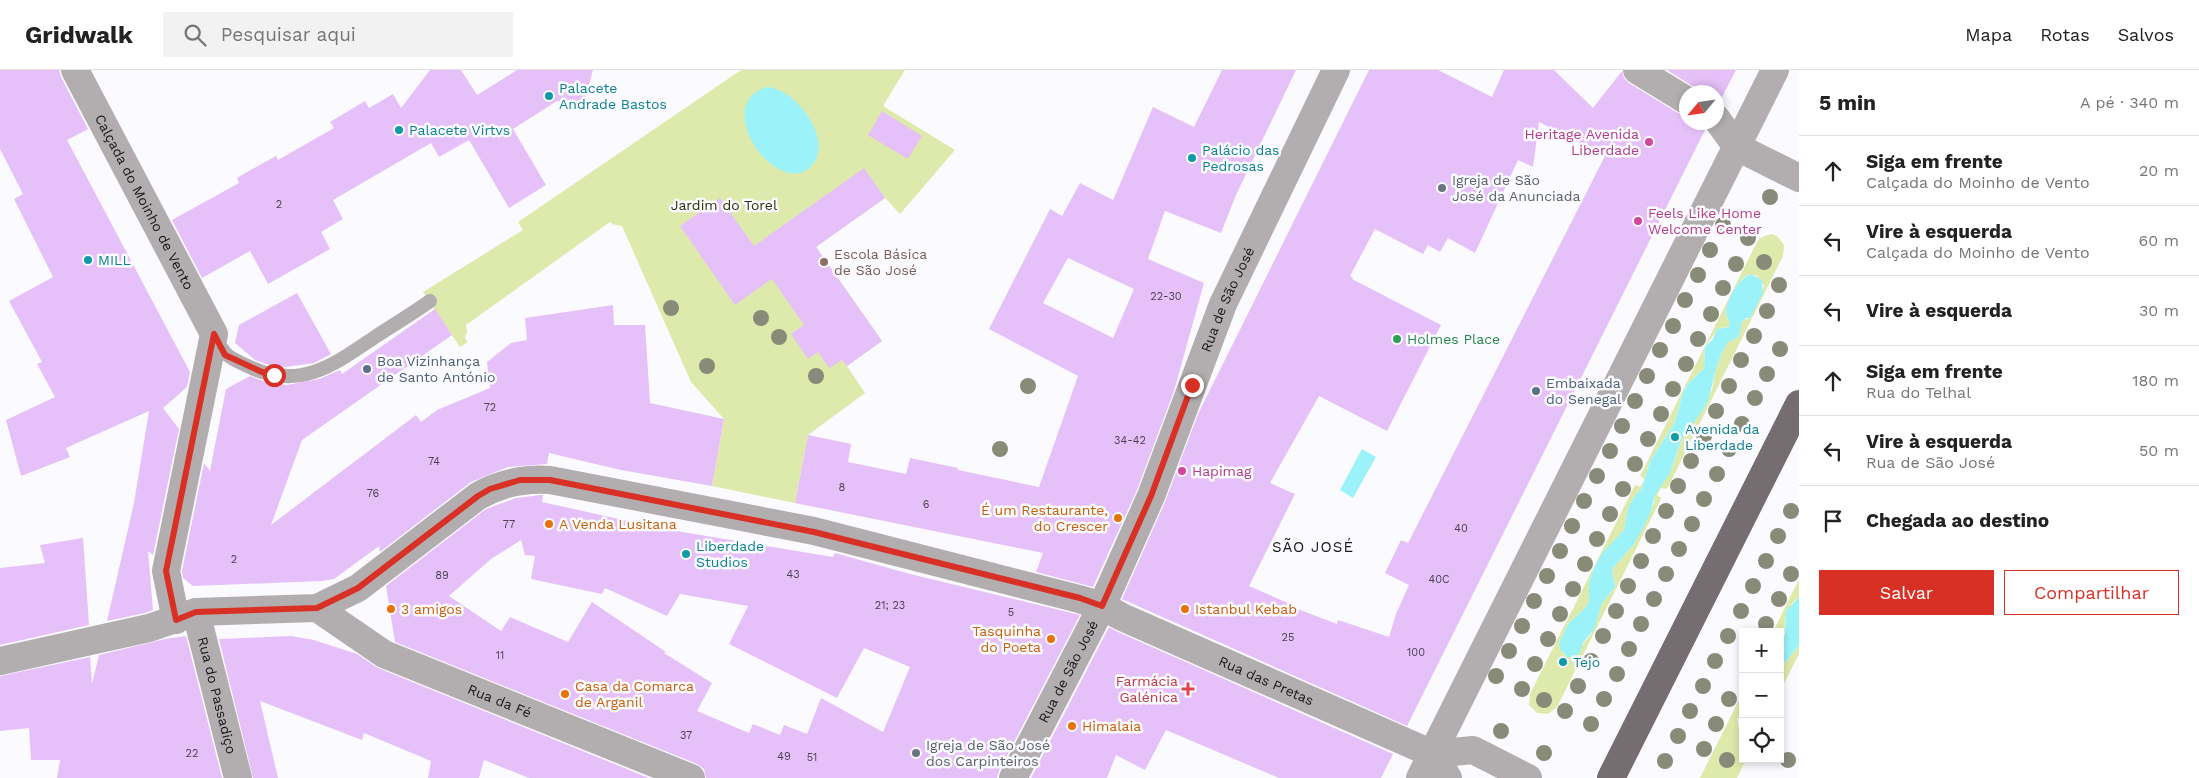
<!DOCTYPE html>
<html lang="pt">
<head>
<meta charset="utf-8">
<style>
  :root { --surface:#fff; --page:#f2f2f2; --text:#222; --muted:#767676; --line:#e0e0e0; --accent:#d93025 }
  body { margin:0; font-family:"Work Sans",sans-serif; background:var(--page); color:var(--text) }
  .controls { position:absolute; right:15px; bottom:15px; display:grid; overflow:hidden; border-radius:0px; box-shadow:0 2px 8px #0003 }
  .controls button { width:45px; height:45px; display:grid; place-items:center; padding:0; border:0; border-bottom:1px solid var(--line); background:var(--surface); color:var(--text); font:25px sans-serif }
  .compass { position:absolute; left:1679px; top:15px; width:45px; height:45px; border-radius:50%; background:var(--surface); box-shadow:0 2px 8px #0003; rotate:241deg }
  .stop { position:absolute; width:15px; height:15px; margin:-11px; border:4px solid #d93025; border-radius:50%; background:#fff }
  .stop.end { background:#d93025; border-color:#fff; box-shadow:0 1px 5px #0008 }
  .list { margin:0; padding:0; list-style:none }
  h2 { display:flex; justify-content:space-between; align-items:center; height:65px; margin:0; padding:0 20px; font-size:21px }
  h2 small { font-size:16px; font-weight:400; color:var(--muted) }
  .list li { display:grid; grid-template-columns:32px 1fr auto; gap:15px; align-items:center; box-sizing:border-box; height:70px; padding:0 20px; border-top:1px solid var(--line) }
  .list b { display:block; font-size:19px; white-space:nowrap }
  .list p { margin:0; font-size:16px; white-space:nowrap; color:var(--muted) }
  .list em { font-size:16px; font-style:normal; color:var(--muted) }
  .actions { display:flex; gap:10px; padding:15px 20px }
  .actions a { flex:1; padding:11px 0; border:1px solid var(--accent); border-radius:0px; text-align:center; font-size:18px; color:var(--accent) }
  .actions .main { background:var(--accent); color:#fff }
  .icon { flex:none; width:28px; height:28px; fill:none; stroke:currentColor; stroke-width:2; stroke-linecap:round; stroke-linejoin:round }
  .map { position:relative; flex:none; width:1799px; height:708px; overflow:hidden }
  header { display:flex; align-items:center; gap:30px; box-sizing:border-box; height:70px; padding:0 25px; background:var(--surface); border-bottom:1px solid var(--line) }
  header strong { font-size:24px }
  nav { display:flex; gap:28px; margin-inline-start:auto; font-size:18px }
  .search { width:350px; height:45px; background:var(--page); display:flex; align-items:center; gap:12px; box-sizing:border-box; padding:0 18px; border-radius:0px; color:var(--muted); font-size:19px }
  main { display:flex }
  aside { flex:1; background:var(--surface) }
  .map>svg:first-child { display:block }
</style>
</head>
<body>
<header>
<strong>Gridwalk</strong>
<div class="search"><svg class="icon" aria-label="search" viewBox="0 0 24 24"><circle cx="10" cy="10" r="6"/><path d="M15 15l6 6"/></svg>Pesquisar aqui</div>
<nav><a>Mapa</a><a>Rotas</a><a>Salvos</a></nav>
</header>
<main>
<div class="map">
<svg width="1799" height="708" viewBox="0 0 1799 708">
  <rect width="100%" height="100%" fill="#fbfafe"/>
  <g fill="#deeaab" fill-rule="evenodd">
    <polygon points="741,0 905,0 883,36 955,80 900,144 885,128 816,177 882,271 847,296 865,323 808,365 795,433 712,416 724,349 691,312 622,156 612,154 610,152 466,255 467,262 465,268 468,272 460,277 423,222 523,160 518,152"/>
    <path d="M1771,164L1777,166L1784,175L1783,186L1668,417L1666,419L1661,418L1657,425L1661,428L1660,431L1557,637L1548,644L1537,643L1529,635L1530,624L1634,417L1636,415L1640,417L1645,409L1640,406L1757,172L1760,168ZM1750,204L1757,206L1764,216L1750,248L1743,250L1740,256V264L1737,268L1728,272L1721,284L1715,302L1712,320L1682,368L1673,395L1665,410L1659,416L1655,425L1654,433L1634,474L1612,499L1615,517L1602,533L1591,564L1573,587C1563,587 1562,582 1559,574L1568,554L1586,537L1589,532V512L1596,494L1612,473L1624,460L1628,438L1634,427L1642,418L1650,391L1674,354L1683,323L1687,315L1704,298L1705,277C1708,273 1717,259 1721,258C1724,257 1726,258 1729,257C1731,251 1726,248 1726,242C1727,229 1739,208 1750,204Z"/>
    <path d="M1799,509V527C1778,543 1790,558 1780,576V562H1773Z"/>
    <polygon points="1799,575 1799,584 1780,621 1780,599"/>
    <polygon points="1743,622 1743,644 1737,649 1740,666 1743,666 1743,689 1746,689 1737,708 1700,708"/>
  </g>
  <g fill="#9bf3f9">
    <path d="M767,17C798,19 838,76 808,99C773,125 711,33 767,17Z"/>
    <path d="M1751,204L1762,210L1763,223L1750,248H1746L1741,253L1740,264L1737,268L1728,272L1721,284L1715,302L1709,328L1703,340L1682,368L1670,403L1655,425L1651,441L1641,462L1634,474L1612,499L1615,517L1602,533L1594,559L1583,573L1579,584L1573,587H1567L1560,579L1559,574L1568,554L1586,537L1589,532V512L1596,494L1603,482L1624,460L1628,438L1634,427L1642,418L1650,391L1674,354L1683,323L1687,315L1704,298L1705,277L1713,269L1717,259L1729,257C1731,251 1726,248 1726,241C1727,229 1739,208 1751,204Z"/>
    <polygon points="1362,379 1376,387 1353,428 1340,420"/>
    <polygon points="1799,527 1799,575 1780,599 1780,576 1785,564 1786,541"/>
  </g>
  <g fill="#e6c1f9" fill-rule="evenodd">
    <polygon points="0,0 59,0 61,7 88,59 67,70 190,302 187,317 163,338 179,359 153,485 148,481 153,540 145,543 107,551 134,433 149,341 66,378 70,387 21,406 6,350 55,327 37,294 42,292 9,231 53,207 14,129 23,124 0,79"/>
    <polygon points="430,0 461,0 477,25 517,0 593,0 585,30 576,35 557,31 513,59 546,115 509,138 469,70 439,87 431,73 333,130 343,149 321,162 330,179 268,214 250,181 202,208 172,150 239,113 237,108 247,102 276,86 278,90 334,58 330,52 365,31 369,38 393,24 401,38"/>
    <path d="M1222,0H1296L1236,125L1221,163L1165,141L1148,189L1204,213L1174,321L1137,420L1093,517L1036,502L1043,483L795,433L808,365L851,374L848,392L906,404L910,388L958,398V400L1039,417L1078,306L989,259L1050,139L1062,146L1080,113L1113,130L1153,37L1194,57ZM1068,188L1134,219L1113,268L1043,233Z"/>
    <path d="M1369,0H1438L1492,27L1504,0H1554L1593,38L1622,1L1624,8L1629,13L1678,43L1686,45V52H1702L1705,60L1407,656L1122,529L1165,432L1198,344ZM1539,52L1605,86L1408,473L1401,470L1385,503L1409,515L1396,544L1389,567L1338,550L1337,554L1290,536V534L1249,516L1295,424L1270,413L1319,326L1387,361L1441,255L1352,209L1353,208L1350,206L1375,159L1423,184L1428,175L1440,182L1448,168L1475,183L1518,90L1533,97Z"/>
    <polygon points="1667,0 1736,0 1719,33 1716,33 1716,22 1700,22 1694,17"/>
    <polygon points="882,41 922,66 908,89 868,65"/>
    <polygon points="864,98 885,128 816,177 882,271 847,296 842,290 829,298 818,282 808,289 791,264 804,255 772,209 735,235 680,156 720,128 754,176"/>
    <polygon points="297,223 331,284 314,293 286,297 272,296 255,290 235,273 239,255"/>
    <polygon points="613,235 614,255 645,255 650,333 724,349 712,416 621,400 549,383 547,394 508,397 471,412 380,482 379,476 334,509 322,511 193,516 183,508 182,501 204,393 210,401 226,319 250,306 268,313 287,315 319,309 340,300 342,304 435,239 452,265 302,370 271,455 416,345 421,352 437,340 490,318 487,292 511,273 527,270 525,248"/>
    <path d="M540,425H543L542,432L664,459L833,487L835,483L910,504L1080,545L999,701L997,708H706L704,699L697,694L395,572L386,516L486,439L516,428ZM521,470L525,485L535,486L531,509L602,524L605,518L667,546L680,524L748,536L729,574L837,628L864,578L910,597L883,662L821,628L807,664L784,655L780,665L753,654L749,663L697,641L712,613L664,583L666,582L592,532L568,572L510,547L501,561L449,526L491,489Z"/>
    <polygon points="83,468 89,555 0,575 0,498 45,493 40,475"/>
    <polygon points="1109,557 1116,561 1393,684 1381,708 1279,708 1166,660 1145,700 1116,685 1107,708 1031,708"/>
    <polygon points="186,566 222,708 57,708 60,690 31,690 29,658 0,661 0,606 90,587 92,614 99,585 165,569"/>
    <polygon points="291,566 314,570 357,584 378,598 649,708 529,708 484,690 479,708 428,708 431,691 364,663 362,670 260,631 278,708 253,708 219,569"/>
  </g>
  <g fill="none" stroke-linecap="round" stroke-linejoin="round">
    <path stroke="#b2adaf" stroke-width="14" d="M215,267C227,289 229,287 252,298C301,320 335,294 375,267C393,255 412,244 430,231"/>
    <g stroke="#b2adaf" stroke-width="28">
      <path id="s1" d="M75,0L214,264L166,501L176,550"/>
      <polyline points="1637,0 1686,30"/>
      <polyline points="1716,48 1737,77 1799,108"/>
      <path id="s2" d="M317,538L384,584L691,708"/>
      <path id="s3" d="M196,542L238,708"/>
      <path id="s4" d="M0,591L149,558L196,542L317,538L358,518L478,426C501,413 523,408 550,410L814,461L1079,529L1102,536L1122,547L1433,684L1473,680L1528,708"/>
      <polyline points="1433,684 1448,708"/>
      <path id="s5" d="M1013,708L1102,536L1151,426L1223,234L1336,0"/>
      <polyline points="1420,708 1775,0"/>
    </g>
    <polyline stroke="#766d70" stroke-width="28" points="1611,708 1799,334"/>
  </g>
  <g fill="#898b79">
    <circle cx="1770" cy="127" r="8"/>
    <circle cx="1723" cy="155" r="8"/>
    <circle cx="1748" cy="168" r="8"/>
    <circle cx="1710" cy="180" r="8"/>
    <circle cx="1764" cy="192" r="8"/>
    <circle cx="1736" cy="194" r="8"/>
    <circle cx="1698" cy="205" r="8"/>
    <circle cx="1779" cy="215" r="8"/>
    <circle cx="1723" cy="218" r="8"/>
    <circle cx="1685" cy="230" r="8"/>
    <circle cx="671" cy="238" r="8"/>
    <circle cx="1767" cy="241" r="8"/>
    <circle cx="1711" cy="244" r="8"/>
    <circle cx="761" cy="248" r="8"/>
    <circle cx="1673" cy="256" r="8"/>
    <circle cx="1754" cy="266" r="8"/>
    <circle cx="779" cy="267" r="8"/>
    <circle cx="1698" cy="269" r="8"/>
    <circle cx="1780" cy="279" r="8"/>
    <circle cx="1660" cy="280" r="8"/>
    <circle cx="1741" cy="290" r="8"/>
    <circle cx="1686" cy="294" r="8"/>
    <circle cx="707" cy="296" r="8"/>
    <circle cx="1767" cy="304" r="8"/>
    <circle cx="816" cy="306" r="8"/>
    <circle cx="1647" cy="306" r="8"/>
    <circle cx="1028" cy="316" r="8"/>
    <circle cx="1729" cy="316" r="8"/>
    <circle cx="1673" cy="319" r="8"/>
    <circle cx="1755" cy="328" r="8"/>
    <circle cx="1635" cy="331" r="8"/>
    <circle cx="1716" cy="341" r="8"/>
    <circle cx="1661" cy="344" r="8"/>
    <circle cx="1742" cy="354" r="8"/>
    <circle cx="1622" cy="356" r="8"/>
    <circle cx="1704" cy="366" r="8"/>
    <circle cx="1648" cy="369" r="8"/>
    <circle cx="1000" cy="379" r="8"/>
    <circle cx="1729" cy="379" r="8"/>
    <circle cx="1610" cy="381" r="8"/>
    <circle cx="1691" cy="391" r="8"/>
    <circle cx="1635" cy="394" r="8"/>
    <circle cx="1717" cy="404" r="8"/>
    <circle cx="1597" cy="406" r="8"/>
    <circle cx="1678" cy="416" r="8"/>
    <circle cx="1623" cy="419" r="8"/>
    <circle cx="1704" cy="429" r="8"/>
    <circle cx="1584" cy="431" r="8"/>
    <circle cx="1666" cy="441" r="8"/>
    <circle cx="1791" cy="441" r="8"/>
    <circle cx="1610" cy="444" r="8"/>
    <circle cx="1692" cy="454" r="8"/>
    <circle cx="1572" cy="456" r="8"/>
    <circle cx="1653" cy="466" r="8"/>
    <circle cx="1778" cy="466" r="8"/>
    <circle cx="1597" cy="469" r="8"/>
    <circle cx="1679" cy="479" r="8"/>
    <circle cx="1560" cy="481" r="8"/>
    <circle cx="1641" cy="491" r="8"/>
    <circle cx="1766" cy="491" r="8"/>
    <circle cx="1585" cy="494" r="8"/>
    <circle cx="1666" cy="504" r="8"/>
    <circle cx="1791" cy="504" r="8"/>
    <circle cx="1547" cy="506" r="8"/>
    <circle cx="1628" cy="516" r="8"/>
    <circle cx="1753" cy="516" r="8"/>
    <circle cx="1573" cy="519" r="8"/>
    <circle cx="1654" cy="529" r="8"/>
    <circle cx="1779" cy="529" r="8"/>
    <circle cx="1534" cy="531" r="8"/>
    <circle cx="1616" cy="541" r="8"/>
    <circle cx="1741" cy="541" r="8"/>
    <circle cx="1560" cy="544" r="8"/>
    <circle cx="1641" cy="554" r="8"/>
    <circle cx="1766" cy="554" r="8"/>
    <circle cx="1522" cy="556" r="8"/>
    <circle cx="1603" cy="566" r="8"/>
    <circle cx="1728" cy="566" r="8"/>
    <circle cx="1548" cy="569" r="8"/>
    <circle cx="1629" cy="579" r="8"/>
    <circle cx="1509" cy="581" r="8"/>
    <circle cx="1591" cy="591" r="8"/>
    <circle cx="1715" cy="591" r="8"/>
    <circle cx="1535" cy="594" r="8"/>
    <circle cx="1617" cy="604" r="8"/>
    <circle cx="1496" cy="606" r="8"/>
    <circle cx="1578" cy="616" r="8"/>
    <circle cx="1703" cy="616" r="8"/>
    <circle cx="1522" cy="619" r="8"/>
    <circle cx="1604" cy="629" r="8"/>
    <circle cx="1729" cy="629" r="8"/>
    <circle cx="1544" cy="630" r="8"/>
    <circle cx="1565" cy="641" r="8"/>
    <circle cx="1690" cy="641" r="8"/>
    <circle cx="1591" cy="654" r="8"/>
    <circle cx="1716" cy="654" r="8"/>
    <circle cx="1501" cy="661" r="8"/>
    <circle cx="1678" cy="666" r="8"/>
    <circle cx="1704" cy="679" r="8"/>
    <circle cx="1544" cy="683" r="8"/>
    <circle cx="1727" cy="690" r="8"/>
    <circle cx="1788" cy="690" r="8"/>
    <circle cx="1665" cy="691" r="8"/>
  </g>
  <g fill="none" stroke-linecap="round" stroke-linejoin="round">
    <polyline stroke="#d93025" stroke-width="6" points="274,305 262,302 225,285 214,264 166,501 176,550 196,542 317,538 358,518 478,426 490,419 520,410 550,410 814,462 1080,528 1102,536 1151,426 1192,315"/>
  </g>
  <g fill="#0f9aa8" stroke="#fbfafe" stroke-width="2">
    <circle cx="549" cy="26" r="5"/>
    <circle cx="399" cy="60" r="5"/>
    <circle cx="1192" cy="88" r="5"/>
    <circle cx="88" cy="190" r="5"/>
    <circle cx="1675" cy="367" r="5"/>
    <circle cx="686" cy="484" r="5"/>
    <circle cx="1563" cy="592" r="5"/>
  </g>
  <g fill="#d1479c" stroke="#fbfafe" stroke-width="2">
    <circle cx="1649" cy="72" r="5"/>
    <circle cx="1638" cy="151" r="5"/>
    <circle cx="1182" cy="401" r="5"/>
  </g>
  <g fill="#6b7280" stroke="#fbfafe" stroke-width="2">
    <circle cx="1442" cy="118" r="5"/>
    <circle cx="916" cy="683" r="5"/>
  </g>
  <circle fill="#8d6e63" stroke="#fbfafe" stroke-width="2" cx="824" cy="192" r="5"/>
  <circle fill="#2e9e5b" stroke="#fbfafe" stroke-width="2" cx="1397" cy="269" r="5"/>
  <g fill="#5c6f8a" stroke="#fbfafe" stroke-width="2">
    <circle cx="367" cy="299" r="5"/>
    <circle cx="1536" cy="321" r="5"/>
  </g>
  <g fill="#e8710a" stroke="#fbfafe" stroke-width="2">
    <circle cx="1118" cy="448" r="5"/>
    <circle cx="549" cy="454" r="5"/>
    <circle cx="391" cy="539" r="5"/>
    <circle cx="1185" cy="539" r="5"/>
    <circle cx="1051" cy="569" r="5"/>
    <circle cx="565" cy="624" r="5"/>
    <circle cx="1072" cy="656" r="5"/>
  </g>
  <path fill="#e0444e" stroke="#fbfafe" stroke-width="2" d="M1185.5 611.5h5v5h5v5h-5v5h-5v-5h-5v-5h5z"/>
  <g text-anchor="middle" stroke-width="5" stroke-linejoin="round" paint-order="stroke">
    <g font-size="11" fill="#4c4253">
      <text x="279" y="138">2</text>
      <text x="1166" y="230">22-30</text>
      <text x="490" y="341">72</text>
      <text x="1130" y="374">34-42</text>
      <text x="434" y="395">74</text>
      <text x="842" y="421">8</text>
      <text x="373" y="427">76</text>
      <text x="926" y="438">6</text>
      <text x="509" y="458">77</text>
      <text x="1461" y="462">40</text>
      <text x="234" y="493">2</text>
      <text x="793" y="508">43</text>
      <text x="442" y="509">89</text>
      <text x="1439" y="513">40C</text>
      <text x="890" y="539">21; 23</text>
      <text x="1011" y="546">5</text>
      <text x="1288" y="571">25</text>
      <text x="1416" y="586">100</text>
      <text x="500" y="589">11</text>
      <text x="686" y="669">37</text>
      <text x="192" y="687">22</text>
      <text x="784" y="690">49</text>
      <text x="812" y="691">51</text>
    </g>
    <g font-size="14" fill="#0d838f" stroke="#fbfafe" text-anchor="start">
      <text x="559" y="23">Palacete<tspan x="559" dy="16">Andrade Bastos</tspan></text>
      <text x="409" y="65">Palacete Virtvs</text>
      <text x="1202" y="85">Palácio das<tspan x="1202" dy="16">Pedrosas</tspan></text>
      <text x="98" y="195">MILL</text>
      <text x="1685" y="364">Avenida da<tspan x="1685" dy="16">Liberdade</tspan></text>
      <text x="696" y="481">Liberdade<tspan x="696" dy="16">Studios</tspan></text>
      <text x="1573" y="597">Tejo</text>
    </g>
    <g font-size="14" fill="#b23c85" stroke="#fbfafe" text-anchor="start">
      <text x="1639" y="69" text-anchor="end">Heritage Avenida<tspan x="1639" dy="16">Liberdade</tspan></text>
      <text x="1648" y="148">Feels Like Home<tspan x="1648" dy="16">Welcome Center</tspan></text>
      <text x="1192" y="406">Hapimag</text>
    </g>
    <g font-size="14" fill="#5b616d" stroke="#fbfafe" text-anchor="start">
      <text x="1452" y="115">Igreja de São<tspan x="1452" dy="16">José da Anunciada</tspan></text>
      <text x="926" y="680">Igreja de São José<tspan x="926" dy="16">dos Carpinteiros</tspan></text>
    </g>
    <g font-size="14" fill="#19181c" stroke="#fbfafe">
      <text dy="5" stroke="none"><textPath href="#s1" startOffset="149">Calçada do Moinho de Vento</textPath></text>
      <text dy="5" stroke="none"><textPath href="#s5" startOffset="525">Rua de São José</textPath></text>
      <text dy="5" stroke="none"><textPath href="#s5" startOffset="120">Rua de São José</textPath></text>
      <text dy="5" stroke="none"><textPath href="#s4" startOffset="1342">Rua das Pretas</textPath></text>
      <text dy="5" stroke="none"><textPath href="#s3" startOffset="86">Rua do Passadiço</textPath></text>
      <text dy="5" stroke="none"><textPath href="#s2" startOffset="206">Rua da Fé</textPath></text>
    </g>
    <g font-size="14" fill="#2b300c" stroke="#fbfafe">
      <text x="724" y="140">Jardim do Torel</text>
    </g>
    <g font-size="14" fill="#785e54" stroke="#fbfafe" text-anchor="start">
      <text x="834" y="189">Escola Básica<tspan x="834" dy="16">de São José</tspan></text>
    </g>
    <g font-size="14" fill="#27864d" stroke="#fbfafe" text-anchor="start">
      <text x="1407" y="274">Holmes Place</text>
    </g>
    <g font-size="14" fill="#4e5e75" stroke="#fbfafe" text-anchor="start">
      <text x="377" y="296">Boa Vizinhança<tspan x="377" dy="16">de Santo António</tspan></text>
      <text x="1546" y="318">Embaixada<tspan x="1546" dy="16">do Senegal</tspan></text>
    </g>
    <g font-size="14" fill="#c56008" stroke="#fbfafe" text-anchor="start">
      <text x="1108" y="445" text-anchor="end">É um Restaurante,<tspan x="1108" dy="16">do Crescer</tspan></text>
      <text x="559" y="459">A Venda Lusitana</text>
      <text x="401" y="544">3 amigos</text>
      <text x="1195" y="544">Istanbul Kebab</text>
      <text x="1041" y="566" text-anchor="end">Tasquinha<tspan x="1041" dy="16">do Poeta</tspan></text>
      <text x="575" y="621">Casa da Comarca<tspan x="575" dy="16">de Arganil</tspan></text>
      <text x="1082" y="661">Himalaia</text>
    </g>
    <g font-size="14" fill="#be3a42" stroke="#fbfafe" text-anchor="end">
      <text x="1178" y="616">Farmácia<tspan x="1178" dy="16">Galénica</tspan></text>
    </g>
    <g font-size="15" letter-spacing="1" fill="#19181c" stroke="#fbfafe">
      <text x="1313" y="482">SÃO JOSÉ</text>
    </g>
  </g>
</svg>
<div class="controls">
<button>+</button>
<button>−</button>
<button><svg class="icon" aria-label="locate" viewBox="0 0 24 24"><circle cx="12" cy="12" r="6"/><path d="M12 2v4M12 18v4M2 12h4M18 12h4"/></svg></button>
</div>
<svg class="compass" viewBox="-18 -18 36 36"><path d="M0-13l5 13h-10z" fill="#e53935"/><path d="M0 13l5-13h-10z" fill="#767676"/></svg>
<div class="stop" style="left:274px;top:305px"></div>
<div class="stop end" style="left:1192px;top:315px"></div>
</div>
<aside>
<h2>5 min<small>A pé · 340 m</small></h2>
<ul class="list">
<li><svg class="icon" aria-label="ahead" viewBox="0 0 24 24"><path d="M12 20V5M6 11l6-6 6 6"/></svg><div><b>Siga em frente</b><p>Calçada do Moinho de Vento</p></div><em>20 m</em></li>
<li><svg class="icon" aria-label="left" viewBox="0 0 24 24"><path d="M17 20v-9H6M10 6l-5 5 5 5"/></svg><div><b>Vire à esquerda</b><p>Calçada do Moinho de Vento</p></div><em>60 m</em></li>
<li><svg class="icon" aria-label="left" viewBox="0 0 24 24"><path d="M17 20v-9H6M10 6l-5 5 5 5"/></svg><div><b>Vire à esquerda</b></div><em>30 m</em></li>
<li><svg class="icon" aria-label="ahead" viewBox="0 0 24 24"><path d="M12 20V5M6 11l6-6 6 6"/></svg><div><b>Siga em frente</b><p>Rua do Telhal</p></div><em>180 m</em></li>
<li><svg class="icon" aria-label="left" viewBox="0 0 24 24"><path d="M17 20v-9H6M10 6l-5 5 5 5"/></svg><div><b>Vire à esquerda</b><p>Rua de São José</p></div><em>50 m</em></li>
<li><svg class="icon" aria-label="arrive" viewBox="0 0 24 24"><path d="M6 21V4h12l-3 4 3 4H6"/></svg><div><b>Chegada ao destino</b></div></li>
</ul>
<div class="actions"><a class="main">Salvar</a><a>Compartilhar</a></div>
</aside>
</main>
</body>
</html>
